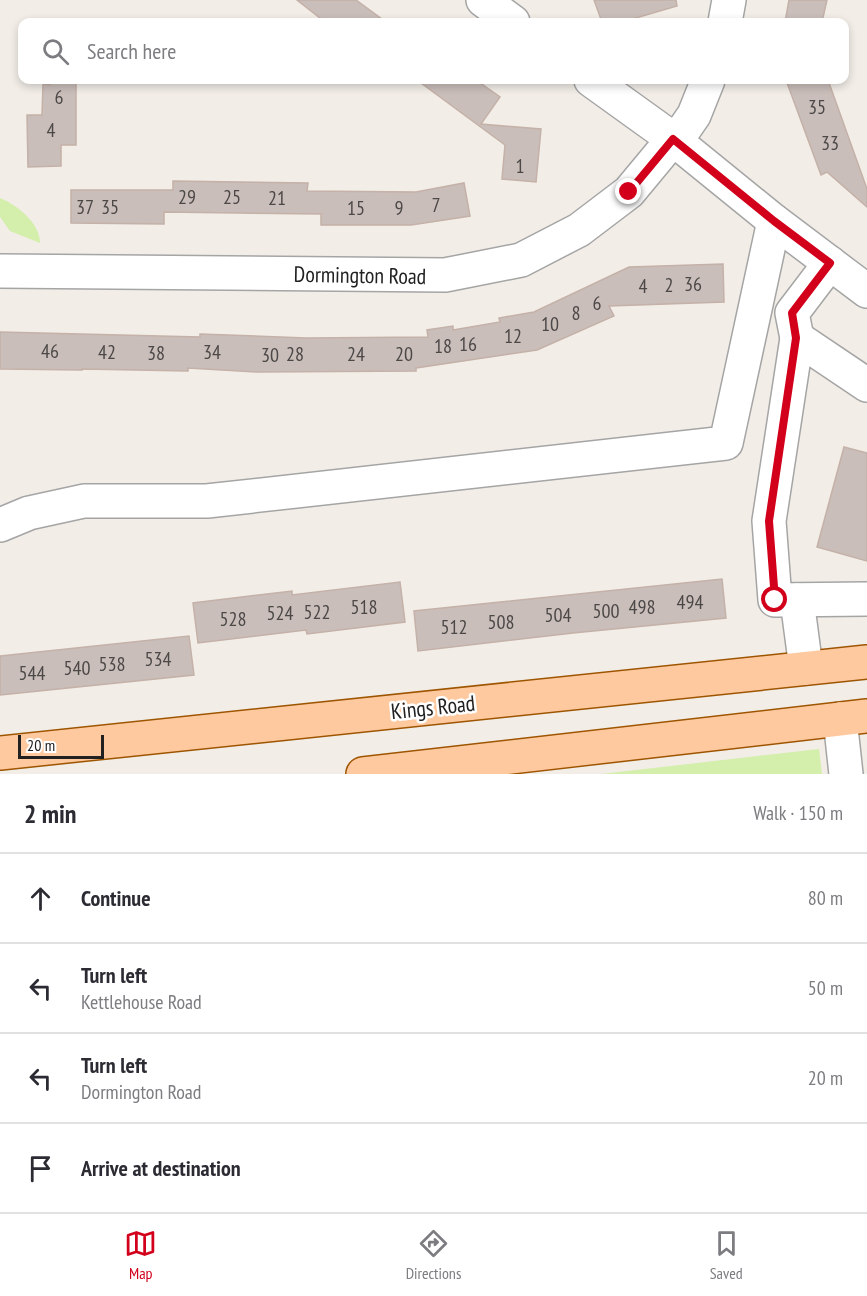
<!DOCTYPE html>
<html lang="en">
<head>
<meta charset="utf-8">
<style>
  :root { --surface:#fff; --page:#f2f2f3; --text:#2b2b33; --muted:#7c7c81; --line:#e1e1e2; --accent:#d2001b }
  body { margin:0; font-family:"PT Sans Narrow",sans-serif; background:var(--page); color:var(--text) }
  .scale { position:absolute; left:18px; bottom:15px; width:86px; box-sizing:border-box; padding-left:6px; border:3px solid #212121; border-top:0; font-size:16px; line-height:21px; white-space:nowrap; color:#212121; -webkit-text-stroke:4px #fff; paint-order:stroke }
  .stop { position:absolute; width:18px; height:18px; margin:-14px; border:4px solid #d2001b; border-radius:50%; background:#fff }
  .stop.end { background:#d2001b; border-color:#fff; box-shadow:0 2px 6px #0008 }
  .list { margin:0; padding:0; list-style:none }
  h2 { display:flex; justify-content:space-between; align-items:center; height:78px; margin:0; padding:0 24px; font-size:26px }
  h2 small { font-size:20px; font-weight:400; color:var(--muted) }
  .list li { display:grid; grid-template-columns:39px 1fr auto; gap:18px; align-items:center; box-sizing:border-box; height:90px; padding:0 24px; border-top:2px solid var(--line) }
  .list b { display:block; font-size:22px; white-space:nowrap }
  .list p { margin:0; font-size:20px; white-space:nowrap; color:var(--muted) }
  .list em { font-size:20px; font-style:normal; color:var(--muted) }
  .icon { flex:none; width:33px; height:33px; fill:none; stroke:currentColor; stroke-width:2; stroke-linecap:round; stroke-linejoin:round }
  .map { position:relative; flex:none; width:867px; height:774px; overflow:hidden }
  .search { position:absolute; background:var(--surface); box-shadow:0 3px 9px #0003; left:18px; right:18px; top:18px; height:66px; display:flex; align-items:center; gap:15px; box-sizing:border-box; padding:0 21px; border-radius:12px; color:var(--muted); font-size:22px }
  .sheet { height:438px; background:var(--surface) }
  nav { display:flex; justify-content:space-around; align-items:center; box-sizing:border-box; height:84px; border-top:2px solid var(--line); background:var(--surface); font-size:16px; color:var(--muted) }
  nav a { display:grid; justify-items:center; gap:3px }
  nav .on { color:var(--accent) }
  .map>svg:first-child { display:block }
</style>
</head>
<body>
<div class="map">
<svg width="867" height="774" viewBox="0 0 867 774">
  <rect width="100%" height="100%" fill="#f2ede7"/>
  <g fill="#d4eeab">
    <path d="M0,198C17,205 40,223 40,243L10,231L0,217Z"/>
    <polygon points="819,749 822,774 601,774"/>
  </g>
  <g fill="#cabeba" stroke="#c4b1a8" stroke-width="1.5">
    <polygon points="297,0 356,0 386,22 325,22"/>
    <polygon points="594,0 676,0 677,6 622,22 602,22"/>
    <polygon points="789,0 827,0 822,22 785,22"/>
    <polygon points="50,80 76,80 76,145 61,145 61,166 28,167 27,115 42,115 43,84 50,85"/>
    <polygon points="417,80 476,80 500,97 481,124 541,129 536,182 502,179 505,145"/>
    <polygon points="786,80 828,80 867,189 867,207 827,172 821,175"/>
    <polygon points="173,181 308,183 307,191 416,192 464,183 470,216 411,225 321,225 321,214 164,212 164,224 71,223 71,190 173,190"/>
    <polygon points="723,264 724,302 609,306 614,316 537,350 416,368 416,371 258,372 188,368 188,371 82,369 82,370 0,369 0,332 200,337 200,334 306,338 428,337 427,330 453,326 453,330 500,322 499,318 534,312 629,267"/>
    <polygon points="844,447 867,453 867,561 817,547"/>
    <polygon points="722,579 726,618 573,633 418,651 414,611"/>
    <polygon points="400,582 405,622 307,634 306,630 198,643 193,603 292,591 292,595"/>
    <polygon points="189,636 194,675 0,695 0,656"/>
  </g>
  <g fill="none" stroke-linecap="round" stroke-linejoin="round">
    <g stroke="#a5a5a5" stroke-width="36">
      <g id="minor">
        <polyline points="483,0 513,22"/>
        <polyline points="725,22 729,0"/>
        <polyline points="591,80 673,139 774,221 867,291"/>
        <polyline points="0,271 445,275 521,260 579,230 629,192 673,139 685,128 694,115 708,80"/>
        <polyline points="797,338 792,313 830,263"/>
        <polyline points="867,385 797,338 769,521 775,600 867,599"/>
        <polyline points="0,525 29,513 84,501 207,501 726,443 774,221"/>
        <polyline points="797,600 806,668"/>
        <polyline points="840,719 846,774"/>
      </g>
    </g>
    <g stroke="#9e5500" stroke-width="36">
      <g id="major">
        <polyline points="0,753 867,662"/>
        <polyline points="363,774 867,716"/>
      </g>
    </g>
    <use href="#minor" stroke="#fff" stroke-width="33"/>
    <use href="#major" stroke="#ffc99f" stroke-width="33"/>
  </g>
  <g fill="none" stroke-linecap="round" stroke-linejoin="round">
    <polyline stroke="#d2001b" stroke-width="8" points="629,192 673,139 774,221 830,263 792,313 796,338 769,521 775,600"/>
  </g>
  <g text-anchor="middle" stroke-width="5" stroke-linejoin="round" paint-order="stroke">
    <g font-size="20" fill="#4b4847">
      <text x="59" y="104">6</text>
      <text x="817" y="114">35</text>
      <text x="51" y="137">4</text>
      <text x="830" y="150">33</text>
      <text x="520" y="173">1</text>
      <text x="187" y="204">29</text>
      <text x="232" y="204">25</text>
      <text x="277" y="205">21</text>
      <text x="436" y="212">7</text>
      <text x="85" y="214">37</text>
      <text x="110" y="214">35</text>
      <text x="356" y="215">15</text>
      <text x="399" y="215">9</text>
      <text x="693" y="291">36</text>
      <text x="669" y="292">2</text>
      <text x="643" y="293">4</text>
      <text x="597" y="310">6</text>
      <text x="576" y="320">8</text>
      <text x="550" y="331">10</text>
      <text x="513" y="343">12</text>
      <text x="468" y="351">16</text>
      <text x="443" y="353">18</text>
      <text x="50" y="358">46</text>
      <text x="107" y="359">42</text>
      <text x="212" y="359">34</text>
      <text x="156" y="360">38</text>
      <text x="295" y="361">28</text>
      <text x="356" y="361">24</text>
      <text x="404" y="361">20</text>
      <text x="270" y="362">30</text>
      <text x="690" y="609">494</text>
      <text x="364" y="614">518</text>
      <text x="642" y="614">498</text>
      <text x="606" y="618">500</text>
      <text x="317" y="619">522</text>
      <text x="280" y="620">524</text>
      <text x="558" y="622">504</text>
      <text x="233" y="626">528</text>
      <text x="501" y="629">508</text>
      <text x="454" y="634">512</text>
      <text x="158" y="666">534</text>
      <text x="112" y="671">538</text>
      <text x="77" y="675">540</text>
      <text x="32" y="680">544</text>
    </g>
    <g font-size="22" fill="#212121" stroke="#fff">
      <text transform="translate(360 275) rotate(1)" y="8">Dormington Road</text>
      <text transform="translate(433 707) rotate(-6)" y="8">Kings Road</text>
    </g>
  </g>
</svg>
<div class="scale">20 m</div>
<div class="stop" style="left:775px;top:600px"></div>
<div class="stop end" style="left:629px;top:192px"></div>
<div class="search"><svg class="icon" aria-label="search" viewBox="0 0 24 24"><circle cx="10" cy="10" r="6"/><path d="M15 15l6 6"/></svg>Search here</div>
</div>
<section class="sheet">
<h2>2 min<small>Walk · 150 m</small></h2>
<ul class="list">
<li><svg class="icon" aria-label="ahead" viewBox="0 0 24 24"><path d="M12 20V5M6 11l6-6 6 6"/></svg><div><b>Continue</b></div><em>80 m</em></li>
<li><svg class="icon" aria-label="left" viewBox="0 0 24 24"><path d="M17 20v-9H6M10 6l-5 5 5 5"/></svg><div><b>Turn left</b><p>Kettlehouse Road</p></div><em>50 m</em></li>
<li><svg class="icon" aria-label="left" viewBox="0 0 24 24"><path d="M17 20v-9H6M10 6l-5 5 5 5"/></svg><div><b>Turn left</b><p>Dormington Road</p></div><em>20 m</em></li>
<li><svg class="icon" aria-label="arrive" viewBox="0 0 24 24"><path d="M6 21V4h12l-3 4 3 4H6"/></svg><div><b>Arrive at destination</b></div></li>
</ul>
</section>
<nav>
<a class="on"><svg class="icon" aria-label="map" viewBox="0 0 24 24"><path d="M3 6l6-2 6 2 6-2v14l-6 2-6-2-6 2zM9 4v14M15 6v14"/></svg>Map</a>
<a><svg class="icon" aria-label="directions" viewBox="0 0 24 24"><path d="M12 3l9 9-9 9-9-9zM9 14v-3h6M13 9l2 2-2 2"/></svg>Directions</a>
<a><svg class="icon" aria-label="saved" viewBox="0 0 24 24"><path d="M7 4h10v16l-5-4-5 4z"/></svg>Saved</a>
</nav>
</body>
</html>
